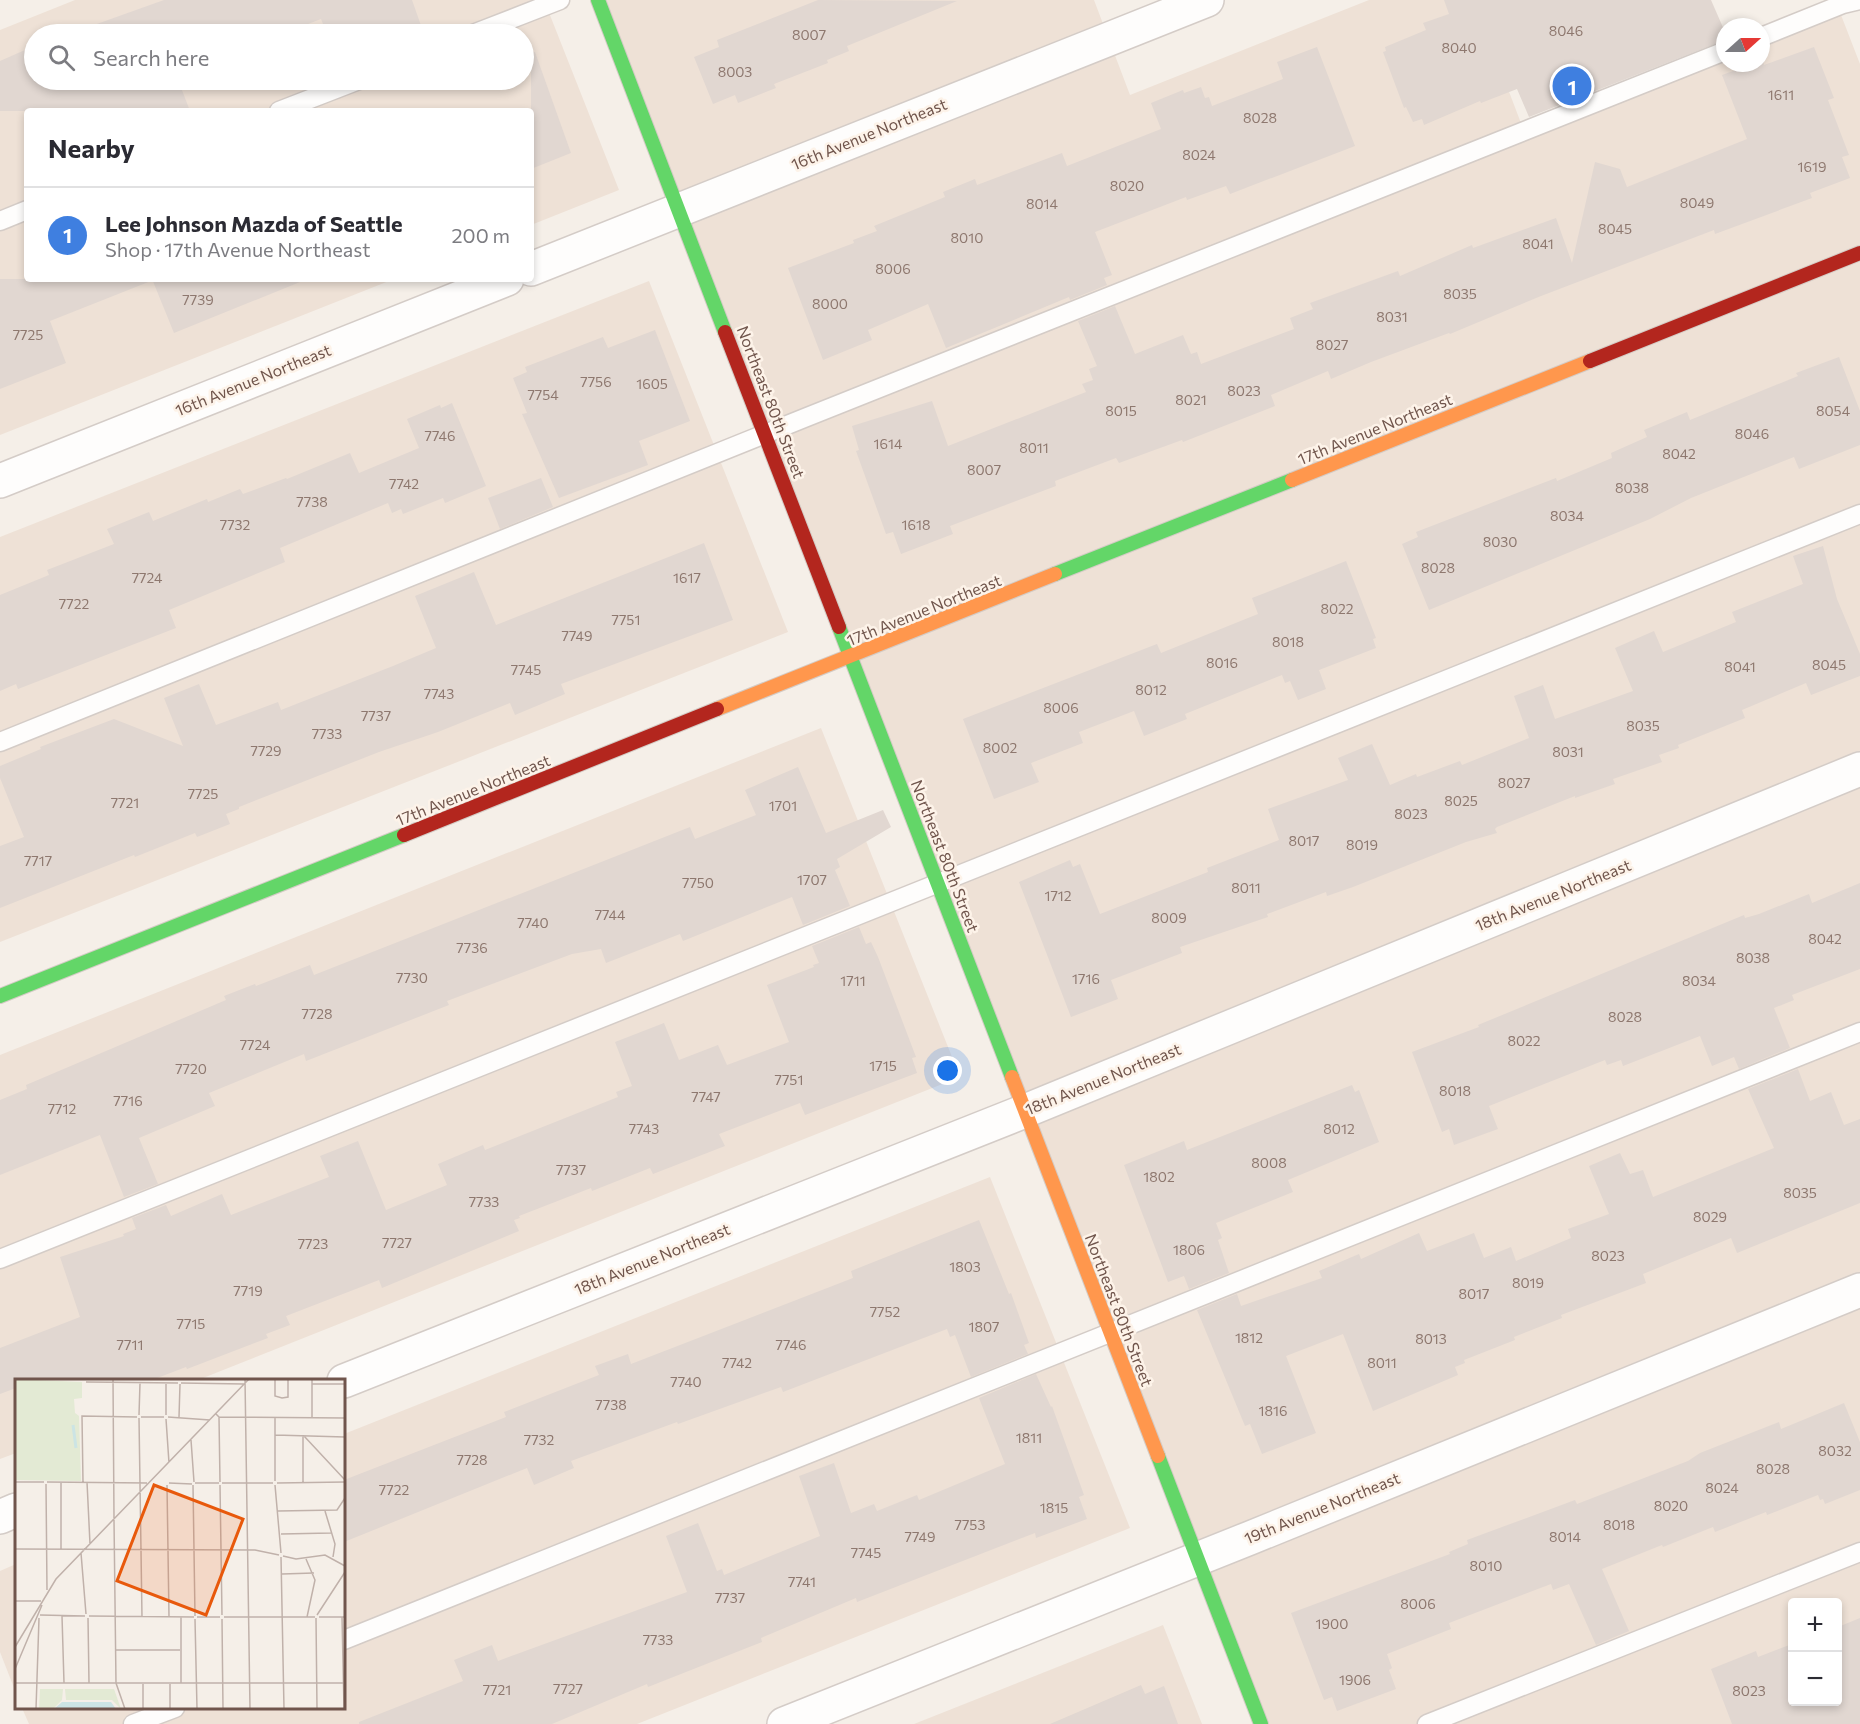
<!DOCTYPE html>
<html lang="en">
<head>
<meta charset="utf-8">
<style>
  :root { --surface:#fff; --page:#f2f2f3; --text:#2b2b33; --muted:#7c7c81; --line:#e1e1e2; --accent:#9f8b83 }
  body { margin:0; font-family:Commissioner,sans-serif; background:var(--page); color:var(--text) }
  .controls { position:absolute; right:18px; bottom:18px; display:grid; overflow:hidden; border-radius:6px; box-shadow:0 3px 9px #0003 }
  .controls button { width:54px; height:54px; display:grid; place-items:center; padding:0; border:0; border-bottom:2px solid var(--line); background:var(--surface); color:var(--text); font:30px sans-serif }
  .compass { position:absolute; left:1716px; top:18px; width:54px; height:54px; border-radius:50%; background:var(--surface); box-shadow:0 3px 9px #0003; rotate:69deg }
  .you { position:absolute; left:948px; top:1071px; width:21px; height:21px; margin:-15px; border:4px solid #fff; border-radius:50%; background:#1a73e8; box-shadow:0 0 0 9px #1a73e833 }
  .badge { display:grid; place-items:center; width:39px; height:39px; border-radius:50%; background:var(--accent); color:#fff; font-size:20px; font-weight:700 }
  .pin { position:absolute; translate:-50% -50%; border:3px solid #fff; box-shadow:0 2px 6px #0006 }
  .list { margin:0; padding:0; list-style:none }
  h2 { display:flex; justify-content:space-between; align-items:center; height:78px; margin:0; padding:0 24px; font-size:26px }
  h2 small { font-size:20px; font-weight:400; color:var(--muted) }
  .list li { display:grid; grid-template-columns:39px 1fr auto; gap:18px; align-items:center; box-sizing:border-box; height:96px; padding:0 24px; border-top:2px solid var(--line) }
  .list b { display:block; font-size:22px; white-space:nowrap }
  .list p { margin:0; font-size:20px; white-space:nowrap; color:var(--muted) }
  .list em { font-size:20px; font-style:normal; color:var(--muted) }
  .icon { flex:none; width:33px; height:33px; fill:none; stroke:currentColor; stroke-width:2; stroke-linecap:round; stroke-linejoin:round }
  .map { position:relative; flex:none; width:1860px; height:1724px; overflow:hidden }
  .search { position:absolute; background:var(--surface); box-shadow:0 3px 9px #0003; left:24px; top:24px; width:510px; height:66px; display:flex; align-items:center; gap:15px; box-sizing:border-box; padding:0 21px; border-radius:33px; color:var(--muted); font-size:22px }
  .panel { position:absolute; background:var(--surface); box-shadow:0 3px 9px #0003; left:24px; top:108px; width:510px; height:174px; border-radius:6px }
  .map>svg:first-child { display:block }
</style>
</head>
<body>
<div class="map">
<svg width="1860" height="1724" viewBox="0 0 1860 1724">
  <rect width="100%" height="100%" fill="#f5efe8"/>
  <g fill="#eee1d6" fill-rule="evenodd">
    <path d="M75,0H544L619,190L531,225V111H27V279H394L0,435V30ZM34,34H524V80H34Z"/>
    <path d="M598,0H1094L1130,95L1369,0H1474L1524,131L1725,57V63H1761V44L1841,15L1860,64V1724H1261ZM1792,1602H1838V1702H1792Z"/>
    <polygon points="649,281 788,632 0,942 0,537"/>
    <polygon points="821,728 960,1077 198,1380 16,1380 16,1453 0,1459 0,1055"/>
    <polygon points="990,1177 1130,1528 637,1724 29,1724 22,1708 344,1708 344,1434"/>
    <polygon points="16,1564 16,1693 0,1652 0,1571"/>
    <polygon points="1163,1625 1202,1724 914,1724"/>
  </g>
  <g fill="#e1d7d1">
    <polygon points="164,0 412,0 424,34 327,34 321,19 282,34 81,34 80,30"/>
    <polygon points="818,0 957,1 847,46 849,51 827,60 828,63 774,84 776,88 738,103 735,95 713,104 694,57 719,47 717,40"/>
    <polygon points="1444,0 1711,0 1725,32 1725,40 1529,117 1517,89 1481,103 1480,101 1424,125 1422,119 1413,122 1406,107 1404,108 1383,52 1386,51 1385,47 1426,30 1423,23 1449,14"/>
    <polygon points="34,46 34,80 178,80 190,111 0,111 0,61"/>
    <polygon points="1317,47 1355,146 1230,194 1226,186 1187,200 1186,197 1095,232 1112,275 1104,278 1107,285 1070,300 1069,297 946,348 928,304 868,330 872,340 823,360 788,268 854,243 853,240 877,231 874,226 945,197 943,192 975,179 977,185 1062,153 1067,166 1161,129 1151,103 1183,90 1184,93 1201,87 1205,98 1209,97 1212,106 1283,79 1277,62"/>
    <polygon points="1814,47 1834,98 1828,100 1849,155 1842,157 1850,178 1810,193 1812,198 1715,234 1714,230 1541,296 1450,334 1449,333 1371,362 1331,379 1328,371 1271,395 1275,406 1183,442 1182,440 1119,463 1116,458 1055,481 1056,486 950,526 953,534 901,554 893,532 886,534 856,451 859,450 852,426 932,401 948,446 1086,392 1082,384 1093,380 1089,369 1097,366 1078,321 1115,306 1135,354 1183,335 1191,354 1197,352 1201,364 1294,329 1290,318 1313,309 1310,303 1398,271 1400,276 1472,245 1473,248 1556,218 1572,263 1595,162 1620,169 1627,187 1747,139 1722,75 1755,63 1761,63 1763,60 1764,65"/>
    <polygon points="535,52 571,153 531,169 531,53"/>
    <polygon points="0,279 150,279 151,281 50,321 66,363 0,389"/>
    <polygon points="152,279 305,279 305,280 174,333"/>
    <polygon points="655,330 690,421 639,441 648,465 559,498 522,414 527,413 513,378 527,372 525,367 603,337 608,348"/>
    <polygon points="1839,357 1860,411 1860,445 1799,469 1794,457 1691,498 1650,519 1429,610 1402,544 1418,537 1416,532 1556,478 1557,481 1612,458 1611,453 1647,437 1644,430 1687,412 1690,420 1798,376 1796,373"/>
    <polygon points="452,403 486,486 445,503 443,498 403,514 401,509 392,513 388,503 280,548 285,562 169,610 176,628 18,689 16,684 0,691 0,595 49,575 47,570 114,544 107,529 149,512 153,521 207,499 208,502 240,489 243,494 286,478 287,479 350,453 359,473 419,448 407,419 440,405 441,408"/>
    <polygon points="541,478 553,507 500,529 488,498"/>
    <polygon points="704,543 733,620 561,684 565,694 515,715 510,703 438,732 379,752 239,807 239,809 226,814 230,824 197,837 195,833 135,857 134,855 0,908 0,846 24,837 0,778 0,766 41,749 40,747 114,719 183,746 164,698 199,684 216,725 278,702 281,710 393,666 436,648 415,596 474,572 496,625"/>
    <polygon points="1823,546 1837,599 1860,654 1860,676 1811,695 1806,683 1742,710 1745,718 1678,745 1679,748 1659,755 1662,762 1613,779 1615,784 1575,798 1575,796 1497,827 1495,829 1497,833 1466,842 1353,887 1327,896 1326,892 1267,914 1268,917 1180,947 1182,953 1111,980 1118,999 1071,1017 1019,882 1070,860 1073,867 1080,864 1100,914 1208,872 1207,868 1279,840 1268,809 1348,780 1338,758 1372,744 1390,785 1416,774 1417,777 1460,761 1462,765 1529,738 1514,696 1543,685 1555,719 1633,691 1615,648 1654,631 1663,652 1736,622 1732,612 1803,584 1793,556"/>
    <polygon points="1346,561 1376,638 1373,639 1376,648 1319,670 1326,689 1298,700 1290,681 1285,683 1282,675 1185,714 1187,719 1144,736 1134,711 1079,732 1083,743 1031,763 1039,782 994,799 963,719 1157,644 1161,653 1258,614 1252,598"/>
    <polygon points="798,767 826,833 883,810 891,827 837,859 840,867 835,870 850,906 803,925 792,897 683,941 680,934 606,963 601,949 572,954 447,1001 449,1005 306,1061 304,1054 209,1093 215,1106 139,1138 158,1184 124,1197 100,1135 0,1175 0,1100 27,1089 26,1085 226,1000 224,996 255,984 256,986 310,965 314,975 690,827 695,839 756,815 745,790"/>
    <polygon points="1860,883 1860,969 1792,995 1794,1000 1774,1008 1790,1048 1739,1069 1734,1057 1712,1066 1700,1036 1623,1066 1621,1060 1607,1065 1605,1060 1489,1106 1498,1129 1454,1145 1449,1129 1442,1132 1412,1052 1479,1027 1478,1025 1744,915 1745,918 1759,914 1809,894 1812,903"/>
    <polygon points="859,927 866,944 871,942 878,957 916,1057 912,1058 917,1073 805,1115 800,1103 719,1134 725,1146 653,1174 650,1168 592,1191 591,1188 519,1216 520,1218 514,1220 519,1231 382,1288 379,1280 286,1316 290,1325 266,1334 268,1338 187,1369 186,1367 152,1380 16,1380 16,1388 0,1394 0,1348 80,1317 60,1257 124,1236 123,1234 136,1229 132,1218 166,1205 171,1216 222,1194 231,1215 329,1177 320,1156 358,1141 386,1210 447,1185 438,1164 483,1145 485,1150 618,1097 616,1092 632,1086 615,1042 664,1023 679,1060 718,1045 727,1065 789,1042 767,985 814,967 813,965 819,963 812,946"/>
    <polygon points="1798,1069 1810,1101 1831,1092 1844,1125 1860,1119 1860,1203 1737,1253 1731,1238 1643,1274 1646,1283 1561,1315 1562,1318 1514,1337 1515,1340 1464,1360 1465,1363 1455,1367 1458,1375 1373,1411 1343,1334 1286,1356 1316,1433 1262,1454 1250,1424 1245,1426 1197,1310 1237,1294 1241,1306 1322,1278 1319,1271 1359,1254 1361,1259 1419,1233 1427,1251 1474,1233 1484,1258 1511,1247 1516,1261 1571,1238 1568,1229 1609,1214 1589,1166 1620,1153 1630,1174 1643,1170 1653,1197 1774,1148 1748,1089"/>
    <polygon points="1352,1085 1355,1092 1359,1090 1379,1142 1288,1180 1293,1192 1216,1223 1222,1238 1218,1240 1229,1273 1189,1289 1184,1276 1168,1282 1124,1165 1184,1141 1187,1150"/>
    <polygon points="979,1220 1009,1294 1011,1293 1029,1343 1024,1345 1028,1354 971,1377 955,1335 950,1337 947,1329 783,1392 781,1387 678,1424 677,1422 571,1461 574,1468 534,1485 527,1468 344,1542 344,1480 506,1417 504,1412 599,1375 595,1366 628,1354 631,1364 853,1278 851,1271"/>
    <polygon points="1036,1374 1051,1407 1052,1406 1084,1495 1079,1497 1087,1519 1036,1538 1035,1533 857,1602 856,1598 761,1638 762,1642 648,1687 647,1684 552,1724 359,1724 359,1722 463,1681 454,1660 492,1645 498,1661 687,1592 666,1536 698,1523 717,1571 722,1569 724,1575 820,1536 799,1476 834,1463 851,1513 874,1504 877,1511 917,1495 919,1500 1005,1464 979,1398"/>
    <polygon points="1844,1403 1860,1442 1860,1490 1825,1504 1823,1499 1820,1500 1818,1495 1767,1515 1766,1512 1715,1532 1713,1527 1663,1547 1662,1545 1602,1569 1629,1631 1596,1645 1569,1584 1553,1590 1551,1584 1449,1623 1451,1629 1387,1654 1392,1668 1389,1670 1396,1689 1337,1711 1332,1697 1324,1700 1291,1613 1450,1554 1449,1552 1468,1544 1467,1540 1575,1500 1577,1504 1688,1461 1700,1453 1779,1422 1781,1429"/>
    <polygon points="1860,1618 1860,1724 1732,1724 1711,1669 1756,1651 1758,1657 1792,1644 1792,1701 1838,1701 1838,1627"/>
    <polygon points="1141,1685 1145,1694 1164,1686 1178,1724 1050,1724"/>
  </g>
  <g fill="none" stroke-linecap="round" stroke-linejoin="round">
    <g stroke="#d4ccc7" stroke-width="21">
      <g id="lane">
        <polyline points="473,34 560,0"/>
        <polyline points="1761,37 1843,4 1860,0"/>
        <polyline points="279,111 359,80"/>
        <polyline points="0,221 27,210"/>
        <polyline points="0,742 807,417 1725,51"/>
        <polyline points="0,1259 1860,514"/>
        <polyline points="344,1640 1860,1032"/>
        <polyline points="133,1724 175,1708"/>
        <polyline points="1427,1724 1860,1552"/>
      </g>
    </g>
    <g stroke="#d4ccc7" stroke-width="36">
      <g id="street">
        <polyline points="531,269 1207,0"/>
        <polyline points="0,481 507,279"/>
        <polyline points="344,1381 1025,1111 1860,769"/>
        <polyline points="0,1517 16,1510"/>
        <polyline points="784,1724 1250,1538 1860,1290"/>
      </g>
    </g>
    <g stroke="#d4cbc5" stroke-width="16">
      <g id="fast">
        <polyline points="598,0 725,332"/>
        <polyline points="1055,574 1292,480"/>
        <polyline points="839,627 1012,1077"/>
        <polyline points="0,996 404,835"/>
        <polyline points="1158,1456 1261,1724"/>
      </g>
    </g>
    <g stroke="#d4cbc5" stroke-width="16">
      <g id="slow">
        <polyline points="1292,480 1590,361"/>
        <polyline points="717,709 1055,574"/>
        <polyline points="1012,1077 1158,1456"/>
      </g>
    </g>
    <g stroke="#d4cbc5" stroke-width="16">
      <g id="jam">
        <polyline points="725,332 839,627"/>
        <polyline points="1590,361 1860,253"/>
        <polyline points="404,835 717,709"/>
      </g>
    </g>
    <use href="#lane" stroke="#fefdfc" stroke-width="18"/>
    <use href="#street" stroke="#fefdfc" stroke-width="33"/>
    <use href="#fast" stroke="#63d668" stroke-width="14"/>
    <use href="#slow" stroke="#ff974d" stroke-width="14"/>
    <use href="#jam" stroke="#b3261e" stroke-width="14"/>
  </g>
  <g text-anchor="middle" stroke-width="5" stroke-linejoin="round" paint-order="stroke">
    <g font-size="14" fill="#8e786f">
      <text x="1566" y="36">8046</text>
      <text x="809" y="40">8007</text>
      <text x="1459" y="53">8040</text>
      <text x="735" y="77">8003</text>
      <text x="1781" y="100">1611</text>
      <text x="1260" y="123">8028</text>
      <text x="1199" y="160">8024</text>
      <text x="1812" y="172">1619</text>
      <text x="1127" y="191">8020</text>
      <text x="1697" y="208">8049</text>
      <text x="1042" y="209">8014</text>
      <text x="1615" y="234">8045</text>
      <text x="967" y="243">8010</text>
      <text x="1538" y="249">8041</text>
      <text x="893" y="274">8006</text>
      <text x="1460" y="299">8035</text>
      <text x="198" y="305">7739</text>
      <text x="830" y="309">8000</text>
      <text x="1392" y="322">8031</text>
      <text x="28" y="340">7725</text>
      <text x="1332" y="350">8027</text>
      <text x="596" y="387">7756</text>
      <text x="652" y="389">1605</text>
      <text x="1244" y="396">8023</text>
      <text x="543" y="400">7754</text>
      <text x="1191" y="405">8021</text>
      <text x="1121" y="416">8015</text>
      <text x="1833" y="416">8054</text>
      <text x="1752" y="439">8046</text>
      <text x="440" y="441">7746</text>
      <text x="888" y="449">1614</text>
      <text x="1034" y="453">8011</text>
      <text x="1679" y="459">8042</text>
      <text x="984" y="475">8007</text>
      <text x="404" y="489">7742</text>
      <text x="1632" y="493">8038</text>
      <text x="312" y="507">7738</text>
      <text x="1567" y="521">8034</text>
      <text x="235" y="530">7732</text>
      <text x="916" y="530">1618</text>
      <text x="1500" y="547">8030</text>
      <text x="1438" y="573">8028</text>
      <text x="147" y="583">7724</text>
      <text x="687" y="583">1617</text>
      <text x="74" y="609">7722</text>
      <text x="1337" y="614">8022</text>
      <text x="626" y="625">7751</text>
      <text x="577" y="641">7749</text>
      <text x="1288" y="647">8018</text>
      <text x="1222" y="668">8016</text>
      <text x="1829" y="670">8045</text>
      <text x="1740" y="672">8041</text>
      <text x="526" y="675">7745</text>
      <text x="1151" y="695">8012</text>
      <text x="439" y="699">7743</text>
      <text x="1061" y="713">8006</text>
      <text x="376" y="721">7737</text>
      <text x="1643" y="731">8035</text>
      <text x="327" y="739">7733</text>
      <text x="1000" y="753">8002</text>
      <text x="266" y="756">7729</text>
      <text x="1568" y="757">8031</text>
      <text x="1514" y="788">8027</text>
      <text x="203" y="799">7725</text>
      <text x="1461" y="806">8025</text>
      <text x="125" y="808">7721</text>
      <text x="783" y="811">1701</text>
      <text x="1411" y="819">8023</text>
      <text x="1304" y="846">8017</text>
      <text x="1362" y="850">8019</text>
      <text x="38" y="866">7717</text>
      <text x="812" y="885">1707</text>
      <text x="698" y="888">7750</text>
      <text x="1246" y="893">8011</text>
      <text x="1058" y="901">1712</text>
      <text x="610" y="920">7744</text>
      <text x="1169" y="923">8009</text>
      <text x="533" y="928">7740</text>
      <text x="1825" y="944">8042</text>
      <text x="472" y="953">7736</text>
      <text x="1753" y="963">8038</text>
      <text x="412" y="983">7730</text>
      <text x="1086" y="984">1716</text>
      <text x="853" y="986">1711</text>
      <text x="1699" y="986">8034</text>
      <text x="317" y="1019">7728</text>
      <text x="1625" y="1022">8028</text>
      <text x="1524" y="1046">8022</text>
      <text x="255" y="1050">7724</text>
      <text x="883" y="1071">1715</text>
      <text x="191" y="1074">7720</text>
      <text x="789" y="1085">7751</text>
      <text x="1455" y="1096">8018</text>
      <text x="706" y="1102">7747</text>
      <text x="128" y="1106">7716</text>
      <text x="62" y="1114">7712</text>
      <text x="644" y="1134">7743</text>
      <text x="1339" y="1134">8012</text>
      <text x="1269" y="1168">8008</text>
      <text x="571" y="1175">7737</text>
      <text x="1159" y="1182">1802</text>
      <text x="1800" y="1198">8035</text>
      <text x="484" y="1207">7733</text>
      <text x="1710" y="1222">8029</text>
      <text x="397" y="1248">7727</text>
      <text x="313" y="1249">7723</text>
      <text x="1189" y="1255">1806</text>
      <text x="1608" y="1261">8023</text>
      <text x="965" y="1272">1803</text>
      <text x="1528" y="1288">8019</text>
      <text x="248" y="1296">7719</text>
      <text x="1474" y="1299">8017</text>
      <text x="885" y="1317">7752</text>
      <text x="191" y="1329">7715</text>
      <text x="984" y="1332">1807</text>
      <text x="1249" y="1343">1812</text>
      <text x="1431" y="1344">8013</text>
      <text x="130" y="1350">7711</text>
      <text x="791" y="1350">7746</text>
      <text x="737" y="1368">7742</text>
      <text x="1382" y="1368">8011</text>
      <text x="686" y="1387">7740</text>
      <text x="611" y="1410">7738</text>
      <text x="1273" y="1416">1816</text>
      <text x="1029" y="1443">1811</text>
      <text x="539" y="1445">7732</text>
      <text x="1835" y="1456">8032</text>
      <text x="472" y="1465">7728</text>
      <text x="1773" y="1474">8028</text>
      <text x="1722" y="1493">8024</text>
      <text x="394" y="1495">7722</text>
      <text x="1671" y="1511">8020</text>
      <text x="1054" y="1513">1815</text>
      <text x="970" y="1530">7753</text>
      <text x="1619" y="1530">8018</text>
      <text x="920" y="1542">7749</text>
      <text x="1565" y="1542">8014</text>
      <text x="866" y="1558">7745</text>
      <text x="1486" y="1571">8010</text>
      <text x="802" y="1587">7741</text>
      <text x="730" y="1603">7737</text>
      <text x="1418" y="1609">8006</text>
      <text x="1332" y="1629">1900</text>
      <text x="658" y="1645">7733</text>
      <text x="1355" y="1685">1906</text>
      <text x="568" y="1694">7727</text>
      <text x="497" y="1695">7721</text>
      <text x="1749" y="1696">8023</text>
    </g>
    <g font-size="16" fill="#70554c" stroke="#fdf3e9">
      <text transform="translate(869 134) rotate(-22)" y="6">16th Avenue Northeast</text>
      <text transform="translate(253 380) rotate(-22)" y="6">16th Avenue Northeast</text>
      <text transform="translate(771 402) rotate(69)" y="6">Northeast 80th Street</text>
      <text transform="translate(1375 429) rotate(-22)" y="6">17th Avenue Northeast</text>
      <text transform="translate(924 610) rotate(-22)" y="6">17th Avenue Northeast</text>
      <text transform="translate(473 790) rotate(-22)" y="6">17th Avenue Northeast</text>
      <text transform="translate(945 856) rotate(69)" y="6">Northeast 80th Street</text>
      <text transform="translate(1553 895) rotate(-22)" y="6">18th Avenue Northeast</text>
      <text transform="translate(1103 1079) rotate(-22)" y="6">18th Avenue Northeast</text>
      <text transform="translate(652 1259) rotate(-22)" y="6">18th Avenue Northeast</text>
      <text transform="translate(1119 1310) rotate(69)" y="6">Northeast 80th Street</text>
      <text transform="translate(1322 1508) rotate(-22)" y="6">19th Avenue Northeast</text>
    </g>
  </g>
  <g transform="translate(15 1379)">
    <rect width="330" height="330" fill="#f5efe8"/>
    <path d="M0,0L67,3V19L59,20L60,34L64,37L66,102L0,101ZM25,310H48L47,321L38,330H24ZM50,310H99L106,330L97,321H51Z" fill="#e3ead4"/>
    <path d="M47,323H96L101,330H39Z" fill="#cce4e4"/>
    <path fill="none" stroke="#cce4e4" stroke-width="3" d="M58,46L61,69"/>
    <path fill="none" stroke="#c0b1aa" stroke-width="1.5" d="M98,0L99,139M230,0L235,330M260,0V17L267,19L273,18V0M71,3L163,4M166,4L229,5M297,5H330M201,35L204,38L330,39M124,36L125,4M151,36V5M126,38H149M153,38L195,41M164,38L165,5M204,38L205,103M297,38V0M124,39L127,238M260,39V102M151,40L154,84M260,56L330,58M288,56V104M289,57L330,101M176,61L179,103M0,103H29M32,103L132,104M46,103V170M68,103L67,37L122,38M72,103L75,165M154,104L177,105M180,104H204M207,104H258M262,104L330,103M31,105L32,211M152,106L154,238M178,106L180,237M205,106L207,236M260,106L266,174M263,132L322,131L330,119M310,132L320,165L318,178M99,141L101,304L110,330M266,155L316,154M0,170L240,171L264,176M66,174L71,235M268,177L281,180L310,176L330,187M266,178L269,330M291,180L300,201L292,238M267,195L299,194M0,222H26M25,236L70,237M302,236L330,193M47,237L49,304M74,237L179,238M166,238V304M182,238H205M209,238H300M304,238H330M327,238L329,330M73,239L74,304M301,239L302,330M180,240L182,330M207,240L208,330M0,268L41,200L234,0M101,271H165M0,290L27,226M0,304H330M128,305V330M155,305V330M21,330L24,239"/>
    <path fill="#e8590c" fill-opacity="0.15" stroke="#e8590c" stroke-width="3" d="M139,106L228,140L191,236L102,202Z"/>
    <rect width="330" height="330" fill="none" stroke="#70554c" stroke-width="3"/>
  </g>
</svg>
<div class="controls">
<button>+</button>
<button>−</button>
</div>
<svg class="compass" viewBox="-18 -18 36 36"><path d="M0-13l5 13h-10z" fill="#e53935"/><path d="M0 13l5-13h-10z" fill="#7c7c81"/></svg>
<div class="you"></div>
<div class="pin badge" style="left:1572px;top:86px;background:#3f7fe0">1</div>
<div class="search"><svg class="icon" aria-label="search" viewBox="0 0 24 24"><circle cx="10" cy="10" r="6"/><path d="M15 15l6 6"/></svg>Search here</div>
<section class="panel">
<h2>Nearby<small></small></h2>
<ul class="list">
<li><span class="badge" style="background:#3f7fe0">1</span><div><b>Lee Johnson Mazda of Seattle</b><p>Shop · 17th Avenue Northeast</p></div><em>200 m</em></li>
</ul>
</section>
</div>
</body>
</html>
